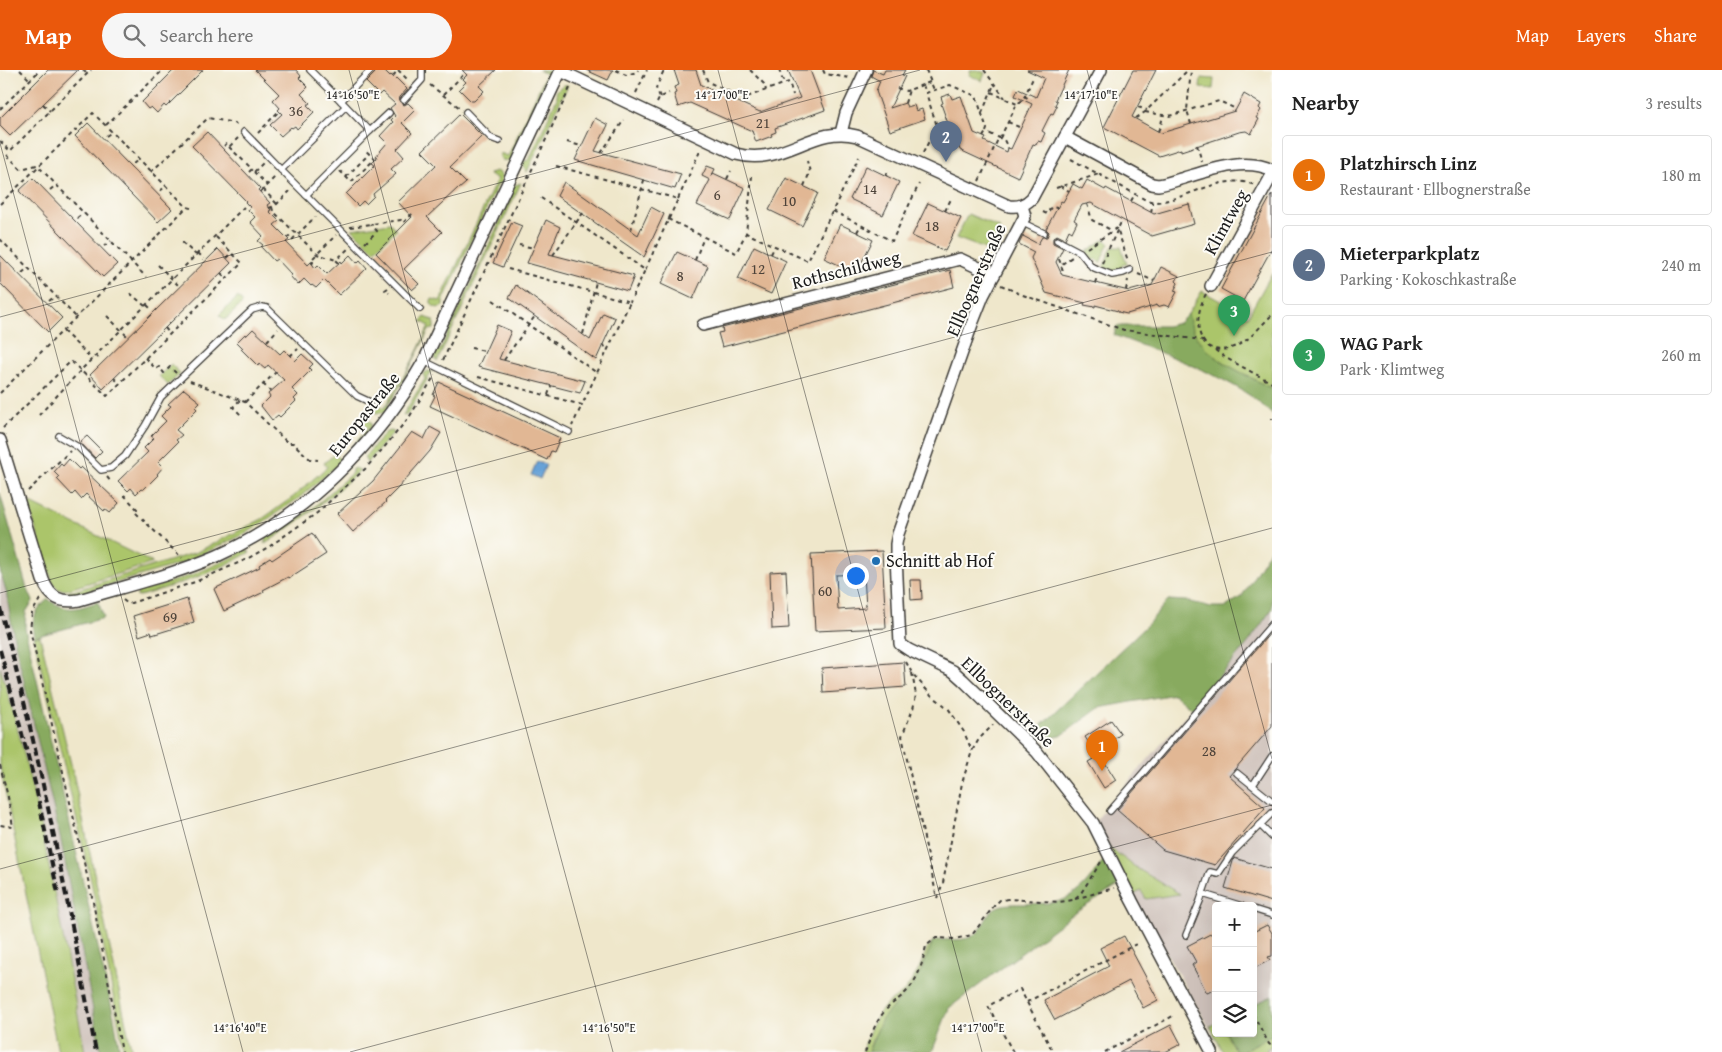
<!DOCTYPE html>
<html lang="en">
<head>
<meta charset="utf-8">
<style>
  :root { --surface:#fff; --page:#f6f6f6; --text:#222; --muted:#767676; --line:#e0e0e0; --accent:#ea580c }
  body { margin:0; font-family:"Gentium Book Plus",serif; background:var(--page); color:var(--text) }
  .controls { position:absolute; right:15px; bottom:15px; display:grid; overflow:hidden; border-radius:5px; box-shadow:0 5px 20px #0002 }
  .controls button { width:45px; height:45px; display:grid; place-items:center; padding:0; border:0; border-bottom:1px solid var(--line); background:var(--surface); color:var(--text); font:25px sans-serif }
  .you { position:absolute; left:855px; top:505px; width:18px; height:18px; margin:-12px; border:4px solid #fff; border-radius:50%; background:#1a73e8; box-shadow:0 0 0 8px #1a73e833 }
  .badge { display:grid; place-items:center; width:32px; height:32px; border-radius:50%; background:var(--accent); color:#fff; font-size:16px; font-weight:700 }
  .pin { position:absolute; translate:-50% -41px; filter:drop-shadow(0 1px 2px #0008) }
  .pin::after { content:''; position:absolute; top:26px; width:18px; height:15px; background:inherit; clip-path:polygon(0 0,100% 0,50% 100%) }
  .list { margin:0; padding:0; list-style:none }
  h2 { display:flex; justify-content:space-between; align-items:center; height:65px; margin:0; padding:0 20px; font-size:21px }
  h2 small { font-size:16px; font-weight:400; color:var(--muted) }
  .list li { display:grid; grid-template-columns:32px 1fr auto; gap:15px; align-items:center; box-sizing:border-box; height:80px; margin:0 10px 10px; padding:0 10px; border:1px solid var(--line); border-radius:5px }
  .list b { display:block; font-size:19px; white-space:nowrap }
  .list p { margin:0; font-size:16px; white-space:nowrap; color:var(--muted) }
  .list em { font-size:16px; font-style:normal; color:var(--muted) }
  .icon { flex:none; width:28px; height:28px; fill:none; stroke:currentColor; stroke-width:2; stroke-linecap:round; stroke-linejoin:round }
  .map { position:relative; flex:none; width:1272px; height:982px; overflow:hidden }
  header { display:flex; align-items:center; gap:30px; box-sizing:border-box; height:70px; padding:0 25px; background:var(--accent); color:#fff }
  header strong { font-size:24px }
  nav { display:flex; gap:28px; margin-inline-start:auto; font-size:18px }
  .search { width:350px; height:45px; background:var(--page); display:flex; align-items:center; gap:12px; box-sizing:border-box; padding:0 18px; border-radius:28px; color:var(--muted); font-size:19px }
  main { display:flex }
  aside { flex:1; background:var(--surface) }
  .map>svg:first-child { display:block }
</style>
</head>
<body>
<header>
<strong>Map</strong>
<div class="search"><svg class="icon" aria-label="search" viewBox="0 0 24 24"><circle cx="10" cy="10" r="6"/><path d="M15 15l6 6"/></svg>Search here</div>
<nav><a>Map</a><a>Layers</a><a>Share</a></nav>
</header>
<main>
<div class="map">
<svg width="1272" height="982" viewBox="0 0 1272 982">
  <rect width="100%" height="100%" fill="#fdfcf7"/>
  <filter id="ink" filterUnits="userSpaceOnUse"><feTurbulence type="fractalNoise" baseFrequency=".02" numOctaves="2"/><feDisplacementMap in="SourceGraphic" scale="10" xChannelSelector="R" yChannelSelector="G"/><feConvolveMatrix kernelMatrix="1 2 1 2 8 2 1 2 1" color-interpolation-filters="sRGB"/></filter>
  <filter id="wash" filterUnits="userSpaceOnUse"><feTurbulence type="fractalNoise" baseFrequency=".0096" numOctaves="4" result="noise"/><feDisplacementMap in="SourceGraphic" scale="20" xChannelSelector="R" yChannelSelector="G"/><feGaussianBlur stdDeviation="1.12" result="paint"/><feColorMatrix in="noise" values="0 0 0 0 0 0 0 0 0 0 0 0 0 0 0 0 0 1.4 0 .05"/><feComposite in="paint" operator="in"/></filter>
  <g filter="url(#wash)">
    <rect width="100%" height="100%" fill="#efe7cb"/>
    <g fill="#cec1ba" fill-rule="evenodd">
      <polygon points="0,500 6,521 14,568 61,771 101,982 85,982 56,829 16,648 0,597"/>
      <path d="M1272,539V982H1223L1133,825L1096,750L1248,573ZM1216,836H1253V963H1216Z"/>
    </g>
    <g fill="#abc56b" stroke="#647044">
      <polygon points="539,0 553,0 553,1 548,4 512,83 513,88 509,91 502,90 500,87 500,83 508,86 546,4"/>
      <polygon points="971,0 978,0 985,3 982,11 969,5"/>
      <polygon points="1201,8 1214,9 1213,19 1200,18"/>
      <polygon points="564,15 568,15 527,102 523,95 524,91 529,90 557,28 556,22 559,18"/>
      <path d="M495,101C501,102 503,107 501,113L498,114L443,231V236C438,239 435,238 431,234V230L433,229L440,231L497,109L489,105L490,103Z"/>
      <polygon points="521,113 437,292 434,286 434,281 440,280 511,127 510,122 512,116"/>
      <polygon points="968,144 1000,158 990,181 956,168"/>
      <polygon points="390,153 396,160 374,181 352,159"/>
      <polygon points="1105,169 1109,173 1100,193 1096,189 1093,192 1086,182"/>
      <polygon points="1112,177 1121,177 1127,194 1122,195 1122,199 1113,202 1104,199 1104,196"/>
      <path d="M1272,203V319C1245,303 1209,292 1194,262C1191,257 1190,250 1188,244L1202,221L1248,246Z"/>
      <polygon points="238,227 243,233 225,250 219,245"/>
      <path d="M425,247L433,250L434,255V259L429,260L402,313L388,335L389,340L384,343H376L374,338L375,334L384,338C401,312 417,285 429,256L421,251Z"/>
      <polygon points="171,294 180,304 168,315 159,306"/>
      <polygon points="428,301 432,301 407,345 403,345 425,309 423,304"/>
      <polygon points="365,349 368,350 371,353 371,357 339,394 299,428 247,463 183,493 75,525 64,524 197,482 262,449 293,427 327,397 324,393 334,384 341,390 368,358 362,352"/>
      <polygon points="391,361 394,362 367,393 364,387 367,384 386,362"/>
      <path d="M355,398L360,400C330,428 299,452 265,474L266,467L269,464L274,465L313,438L352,403V399Z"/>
      <polygon points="27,431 153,493 66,520 58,519 52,512 50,505"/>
      <path d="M245,479L250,482C215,503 176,515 137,527V521L142,517L146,520L192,505L238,485L240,480Z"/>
      <polygon points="40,566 72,698 132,982 124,982 91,811 34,567"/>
      <path d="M0,597C38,721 60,854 85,982H58L0,696Z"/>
      <polygon points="1110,778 1138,799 1180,824 1146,829 1141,821 1133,825"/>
      <polygon points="933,871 922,899 912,916 893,936 873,968 868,982 862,982 871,957 881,941 887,934 905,921 918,901 927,878"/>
      <polygon points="1216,953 1216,963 1226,963 1236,982 1223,982 1210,956"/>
      <polygon points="1272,965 1272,976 1266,979 1268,982 1240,982"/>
    </g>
    <g fill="#88aa5f" stroke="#52633e">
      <path d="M1188,244C1190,250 1191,257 1194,262C1209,291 1245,303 1272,319V345C1244,310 1157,282 1114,265L1117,256H1167L1179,253Z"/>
      <polygon points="0,423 26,515 33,531 26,542 25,558 114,947 120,982 101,982 61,771 14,568 6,521 0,500"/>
      <polygon points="1272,477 1272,539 1248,573 1192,639 1174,624 1099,638 1061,666 1044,669 1029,667 1149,553 1168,530 1187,531 1211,537 1226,537 1242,526"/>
      <path d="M48,529C69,544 77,538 98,532L104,548L34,567C30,550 36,540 48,529Z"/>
      <path d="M1106,787L1120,815L1076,842L949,938L932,982H868L882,949L912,916L922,899L933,871C945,868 959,872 971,867C985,861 985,843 995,838C1003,833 1016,834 1025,834C1035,833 1046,834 1056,832C1079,827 1093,805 1106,787Z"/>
      <polygon points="1272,926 1272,965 1240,982 1236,982 1226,963 1253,963 1253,935"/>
    </g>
    <polygon fill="#68a2d7" stroke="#425f7a" points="537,391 546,395 540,409 531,405"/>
    <g id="blocks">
      <g fill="#e1b794" fill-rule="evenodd">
        <polygon points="48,0 78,0 10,66 0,56 0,48"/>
        <polygon points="174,0 203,0 166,37 164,35 157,43 151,37 148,39 142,32"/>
        <polygon points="255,0 296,0 301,6 299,8 308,17 301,24 310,33 307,35 314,42 297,59 295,56 292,58 291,57 281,66 270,55 282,44 278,40 280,38 273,30 279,24"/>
        <polygon points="378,0 384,0 390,6 391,5 395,9 396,8 407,19 400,27 399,31 404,35 408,33 415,40 402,53 412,63 397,79 404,87 391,99 396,104 373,124 374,126 366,134 363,131 358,136 346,124 375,95 372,93 377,88 376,86 387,73 380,66 393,52 391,50 395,46 390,38 395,34 382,22 379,25 366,12"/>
        <polygon points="462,0 496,0 479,16 484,21 474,31 471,31 459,19 466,12 463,9 467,5"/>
        <polygon points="586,0 613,0 608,10"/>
        <polygon points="674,0 696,0 701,15 760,42 800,28 788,0 810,0 825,40 775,58 776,62 771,64 772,66 756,72 752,61 690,33 678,37 674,24 676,23 674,17 679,15"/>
        <polygon points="873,0 883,4 885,0 905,0 902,5 905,6 890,38 905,33 907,37 914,35 916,41 922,39 925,49 890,61 876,21 880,11 871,6"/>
        <polygon points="1027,0 1069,0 1055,30 1057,31 1055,35 1057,36 1053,44 1051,43 1042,61 1045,63 1041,72 1038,71 1036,75 1033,74 1018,107 960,80 952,58 950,59 941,34 943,33 941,27 950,24 952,29 961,26 974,63 986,68 984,71 1007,82 1008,78 1011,79 1032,34 1015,26 1018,19 1036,27 1044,8"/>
        <polygon points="1133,0 1156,0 1132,47 1161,63 1235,41 1244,24 1261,34 1259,38 1261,40 1256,48 1259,49 1251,64 1246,61 1239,62 1181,81 1181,79 1159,86 1104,57"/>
        <polygon points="460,44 482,66 450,97 466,113 459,119 458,118 427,147 442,162 404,199 419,214 412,220 376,183 412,147 398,132 436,95 422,81"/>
        <polygon points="595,48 608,55 595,81 681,104 675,119 575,90"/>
        <polygon points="88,53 172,139 158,152 75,66"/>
        <polygon points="207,62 260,118 258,120 270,133 267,135 271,140 269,141 279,151 274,155 289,170 286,172 308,195 311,192 315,198 318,195 327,204 341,191 342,193 350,185 357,193 360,190 367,198 339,225 324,210 316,218 312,215 311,216 304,209 298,215 290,206 292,205 277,189 274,191 261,177 263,175 258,171 263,166 250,152 255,147 248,140 250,137 245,132 246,131 192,76"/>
        <polygon points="707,96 715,99 711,107 713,103 745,118 730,150 697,135 710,110 702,106"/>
        <polygon points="866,96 899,112 883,145 850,129"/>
        <polygon points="33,108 117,194 103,207 19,121"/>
        <polygon points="786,108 818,123 802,156 769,140"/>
        <polygon points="1087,110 1105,120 1106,118 1154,144 1189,134 1194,154 1152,166 1091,133 1082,135 1074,150 1077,152 1072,162 1069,160 1065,169 1057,165 1053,168 1053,173 1063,178 1056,192 1062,205 1129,221 1152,215 1161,197 1179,206 1176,211 1178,213 1174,221 1177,222 1169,237 1164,235 1157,237 1157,235 1127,244 1118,242 1118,241 1095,235 1095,237 1084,235 1085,233 1046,223 1031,188 1034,182 1019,174 1023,166 1038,174 1042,167 1047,167 1049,162 1046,159 1061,131 1063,132 1073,114 1082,119"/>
        <polygon points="564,112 638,165 651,137 664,144 644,187 557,126"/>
        <polygon points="1272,124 1272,178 1243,231 1221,219"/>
        <polygon points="928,133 961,148 945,181 912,166"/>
        <polygon points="546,150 560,157 549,184 634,206 628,221 527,193"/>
        <polygon points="512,152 522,156 503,197 493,193"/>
        <polygon points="840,154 873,170 856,203 824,188"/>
        <polygon points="754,176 786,191 771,224 738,209"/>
        <polygon points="218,179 231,193 103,319 90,305"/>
        <polygon points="677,182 708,196 693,229 661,214"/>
        <polygon points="0,185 62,248 48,262 0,213"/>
        <polygon points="950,200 954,217 722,277 718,263 723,262 722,258"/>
        <polygon points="516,215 590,270 603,243 615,248 596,290 509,228"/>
        <polygon points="497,255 511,261 499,289 585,311 580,323 478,297"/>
        <polygon points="253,259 280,284 284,280 295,291 302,284 313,294 309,298 311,300 292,319 298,325 294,329 296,331 280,347 278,345 272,350 261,336 270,327 268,324 284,310 268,295 265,299 259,294 258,296 241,279 243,278 237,272 245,264 246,266"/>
        <polygon points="439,312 560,368 554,382 551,381 547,390 430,336 435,326 433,325"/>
        <polygon points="184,319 200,332 195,337 197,339 176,360 182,365 176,370 178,372 158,392 163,397 157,404 158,405 143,420 141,419 136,424 131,418 128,421 118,411 148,382 144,378 154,368 151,366 166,351 161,346 171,336 168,334"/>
        <polygon points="430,357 441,363 430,381 399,417 385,431 386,432 353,462 337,444 373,411 412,362 424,369"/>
        <polygon points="87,366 102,381 95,388 80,372"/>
        <polygon points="69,389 79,399 81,397 119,433 110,443 105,439 104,441 86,424 81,429 75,422 72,425 57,409 59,407 54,402 61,394 63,396"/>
        <polygon points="312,463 326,484 289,508 288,507 263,520 264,522 224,541 214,519 260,497 259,495 270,488 272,490"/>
        <path d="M882,481L886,558L815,561L811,484ZM864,504L866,538L838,540L836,505Z"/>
        <polygon points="786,501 789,558 772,559 770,502"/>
        <polygon points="910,510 921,510 922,529 911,530"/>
        <polygon points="187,529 194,552 152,565 151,562 139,566 133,546"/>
        <polygon points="1272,561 1272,656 1229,706 1265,738 1215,795 1163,780 1117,740"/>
        <polygon points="904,592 906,617 823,623 822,598"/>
        <polygon points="1111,650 1121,664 1095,682 1085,667"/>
        <polygon points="1100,685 1116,710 1104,718 1088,692"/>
        <polygon points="1234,788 1272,799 1272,832 1225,818"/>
        <polygon points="1267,855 1272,863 1272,886 1268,887 1270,890 1253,899 1253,862"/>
        <polygon points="1216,861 1216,919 1207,923 1192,895 1196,892 1187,876"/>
        <polygon points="1124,866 1158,930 1143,938 1129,911 1055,950 1044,930 1109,896 1100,878"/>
        <polygon points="1171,955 1181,974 1165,982 1119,982"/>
      </g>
    </g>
  </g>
  <g filter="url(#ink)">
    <use href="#blocks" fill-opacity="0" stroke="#3c3a36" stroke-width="1"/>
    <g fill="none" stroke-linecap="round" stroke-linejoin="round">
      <g stroke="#3c3a36" stroke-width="8">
        <g id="lane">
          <polyline points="310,0 341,31"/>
          <polyline points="404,30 422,10 422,0"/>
          <polyline points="346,36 281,100 306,125 370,61 341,31 371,0"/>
          <polyline points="466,42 491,68 499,71"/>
          <polyline points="370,61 389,43"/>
          <polyline points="244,62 281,100"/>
          <polyline points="306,125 420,239"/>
          <polyline points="1021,152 1044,163"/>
          <polyline points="1057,170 1080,182 1092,197 1112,205 1123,203 1130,200"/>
          <polyline points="424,291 569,362"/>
          <polyline points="59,366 78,377 101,400 111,398 125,386 145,356 161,327 252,240 262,237 267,238 357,326 370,332"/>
          <polyline points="1237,703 1272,731"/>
          <polyline points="1253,715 1272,686"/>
          <polyline points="1110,741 1272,554"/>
          <polyline points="1260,755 1272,767"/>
          <polyline points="1203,824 1242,836"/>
          <polyline points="1253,839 1272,845"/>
          <polyline points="1186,865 1200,831 1210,802 1218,804 1232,783 1272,743"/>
        </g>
      </g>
      <g stroke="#3c3a36" stroke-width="14">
        <g id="street">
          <path d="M561,1L736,84C784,97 813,54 857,66L1009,136C1019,137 1025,135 1032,128L1101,0"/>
          <polyline points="841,63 846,43 866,0"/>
          <path d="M1065,67L1152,114L1158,115C1167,114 1176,110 1184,108C1210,100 1246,87 1272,100"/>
          <polyline points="1022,136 1025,146 983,226 972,254 898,464 896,474 896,486 900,574 909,580 953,601 963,610 1037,682 1093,753 1132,831 1212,982"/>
          <polyline points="1211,216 1272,105"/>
          <polyline points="703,255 960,189 994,205"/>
          <path d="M0,370L43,510C50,528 60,533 79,530C125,516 173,505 217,486C305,447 377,374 424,291L561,0"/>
        </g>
      </g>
      <g stroke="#3c3a36" stroke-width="2" stroke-dasharray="4 4" stroke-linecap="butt">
        <polyline points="20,0 31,11"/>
        <polyline points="83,0 87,4"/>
        <polyline points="398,0 409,11"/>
        <polyline points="616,0 626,5 637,2 638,0"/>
        <polyline points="703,0 708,12 744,28 789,12 793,25"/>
        <polyline points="750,0 764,14 766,20"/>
        <polyline points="779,0 784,14"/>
        <polyline points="823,0 825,4 850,8"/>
        <polyline points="926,0 934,20"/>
        <polyline points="984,0 1005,28"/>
        <polyline points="393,6 398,0"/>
        <polyline points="430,15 460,38"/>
        <polyline points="923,15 926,23 950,15 976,26 987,59 986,62 1004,70 1008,78"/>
        <polyline points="897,18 906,21 909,20"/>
        <polyline points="991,22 1017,34"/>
        <polyline points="636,23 647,0"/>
        <polyline points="443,25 463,5 465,7"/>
        <polyline points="1024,26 1031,30"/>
        <polyline points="660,27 656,18 664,0"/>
        <polyline points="657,33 660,27 669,23"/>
        <polyline points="905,33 909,20 930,12"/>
        <polyline points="43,34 50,41"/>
        <polyline points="1138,37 1147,40"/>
        <polyline points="0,39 40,0"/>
        <polyline points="1145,42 1169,46 1219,31 1236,39"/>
        <polyline points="982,43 993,17"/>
        <polyline points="1136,48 1145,42 1188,0"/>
        <polyline points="1008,52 1019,57"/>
        <polyline points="1191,54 1187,40 1191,0"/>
        <polyline points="106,55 163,0"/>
        <polyline points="1158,61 1161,55 1163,45"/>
        <polyline points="258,63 279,41"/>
        <polyline points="106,66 112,62"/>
        <polyline points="983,67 986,62"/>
        <polyline points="1000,68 1017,34 1023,30 1033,8"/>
        <polyline points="0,71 10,81 91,0"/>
        <polyline points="567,72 581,76"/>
        <polyline points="1197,75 1202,92"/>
        <polyline points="224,76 226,74 229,77 238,68"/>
        <polyline points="229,77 252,99"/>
        <polyline points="601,83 624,50"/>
        <polyline points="923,83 936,57 936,53 926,23"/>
        <polyline points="7,85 21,99 37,95 146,207"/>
        <path d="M1071,89L1146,130L1155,132C1189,130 1220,102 1255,115"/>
        <polyline points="133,94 139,89"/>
        <polyline points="556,96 678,129 645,200"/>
        <polyline points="340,101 351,112 375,89 364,79"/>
        <polyline points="151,102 208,48 235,53 237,56"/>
        <polyline points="249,102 252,99 254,102 263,93"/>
        <polyline points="254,102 267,115"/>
        <polyline points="752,106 746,163 808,191 859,87"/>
        <polyline points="886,106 888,100"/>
        <polyline points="346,107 369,84"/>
        <polyline points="727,109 731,101"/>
        <polyline points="979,111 999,67"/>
        <polyline points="804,116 810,102 807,91"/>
        <polyline points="1060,116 1069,121"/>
        <polyline points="1056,118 1099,104"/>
        <polyline points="263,119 277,134"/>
        <polyline points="50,120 56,115"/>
        <polyline points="160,121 166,116"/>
        <polyline points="260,122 276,106"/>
        <polyline points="541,128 645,200 630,232"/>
        <polyline points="678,129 701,79"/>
        <polyline points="1131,131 1135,124"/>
        <polyline points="0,134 93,43 187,137 191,138"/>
        <polyline points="1087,134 1092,150 1109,159 1111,162"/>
        <polyline points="272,137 273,141 317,184 336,190"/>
        <polyline points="269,138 275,136 290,121"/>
        <polyline points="833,141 892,171 919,114"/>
        <polyline points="945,141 951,129"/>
        <polyline points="1043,142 1047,144 1051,137 1057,138"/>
        <polyline points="1151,142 1153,132"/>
        <polyline points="77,148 84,143"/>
        <polyline points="668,149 736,183 746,163"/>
        <polyline points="350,157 401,150 403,153 414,142"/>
        <polyline points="631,160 644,110"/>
        <polyline points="857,162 861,155"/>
        <polyline points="287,168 289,166 292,170 315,147"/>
        <polyline points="0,169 77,248"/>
        <polyline points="182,172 196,185"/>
        <polyline points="365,173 377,161 371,154"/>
        <polyline points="519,175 534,178"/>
        <polyline points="104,176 111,171"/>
        <polyline points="1087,178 1117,158 1128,191"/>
        <polyline points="198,183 204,189"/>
        <polyline points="771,184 775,176"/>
        <polyline points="553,185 583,143"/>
        <polyline points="227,188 232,183"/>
        <polyline points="1059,189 1063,201"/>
        <polyline points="695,190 704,167"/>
        <polyline points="339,193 336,190 348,179"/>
        <polyline points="1102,193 1122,150"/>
        <polyline points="312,194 313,192 311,190 336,165"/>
        <polyline points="1062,194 1072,187"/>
        <polyline points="158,195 178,215"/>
        <polyline points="508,199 630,232 582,335"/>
        <polyline points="22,203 28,198"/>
        <polyline points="221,203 226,208"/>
        <polyline points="1138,204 1154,211"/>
        <polyline points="1095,213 1097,207"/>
        <polyline points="1001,215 1020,224 1124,260 1203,270"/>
        <polyline points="388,218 385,220 389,223"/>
        <polyline points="1126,220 1128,210"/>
        <polyline points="130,223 145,236"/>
        <path d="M1206,224C1189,254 1200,295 1240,274C1252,268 1262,254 1272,245"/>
        <polyline points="493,230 597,303"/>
        <polyline points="49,231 55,226"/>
        <polyline points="147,235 152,240"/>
        <polyline points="107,246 127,266"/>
        <polyline points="165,258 170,264"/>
        <polyline points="63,261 92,289"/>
        <polyline points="583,264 596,212"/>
        <polyline points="267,271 278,259"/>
        <polyline points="602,275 608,278"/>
        <polyline points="471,278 485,281"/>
        <polyline points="1215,280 1226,288 1272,313"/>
        <polyline points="96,285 101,291"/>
        <polyline points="290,286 298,279"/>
        <polyline points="145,288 156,299 159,297 164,303 170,297 176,303"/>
        <polyline points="443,290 570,18"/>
        <polyline points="504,290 535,246"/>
        <polyline points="478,307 582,335 572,356"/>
        <polyline points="114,308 120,314"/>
        <polyline points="190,311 245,332 288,373 293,373 310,389 318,390"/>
        <polyline points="263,314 271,322"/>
        <polyline points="0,323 187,137"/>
        <polyline points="548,325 551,316"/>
        <polyline points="240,330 233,337 243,347"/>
        <polyline points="245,332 277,301"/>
        <polyline points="39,345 81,300 247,134"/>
        <polyline points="1272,349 1272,348"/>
        <polyline points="3,358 71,291 107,326 242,193 215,166"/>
        <polyline points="107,407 112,413"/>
        <polyline points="28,421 70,381"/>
        <polyline points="124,425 137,439 135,442 182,488"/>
        <polyline points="40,529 32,543 30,560 92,827 122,982"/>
        <polyline points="123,530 128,534 195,512 245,490 270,476 317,443 365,399 387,374 410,346 435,305"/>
        <polyline points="906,592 912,603 931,625 948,638 964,662 972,681"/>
        <polyline points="912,603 916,625 913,639 902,666 937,828"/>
        <polyline points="0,695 8,727 13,757 0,755"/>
        <polyline points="937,828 943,813 962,713 972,681 979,669 993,655"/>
        <polyline points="1075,829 1114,818"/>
        <polyline points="1027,932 1138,873"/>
        <polyline points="1253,944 1269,974 1272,976"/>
        <path d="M865,982C870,970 873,957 881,946C887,937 895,932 903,925C918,911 922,895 926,876L936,868L955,869L972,865L994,836L1000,830L1009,829L1059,832L1073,830L1081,823L1101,792"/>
        <polyline points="1013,982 988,936 1020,919 1053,982"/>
        <polyline points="1105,982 1175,945"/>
      </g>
      <use href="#lane" stroke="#fff" stroke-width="5.5"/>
      <use href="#street" stroke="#fff" stroke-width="11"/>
      <g stroke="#1c1c1c" stroke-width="4" stroke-dasharray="8 4" stroke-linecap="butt">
        <path d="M0,538C40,685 68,833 96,982"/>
        <polyline points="0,580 35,713 58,823"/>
      </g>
    </g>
  </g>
  <path fill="none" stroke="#1c1c1c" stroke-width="1" stroke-opacity="0.45" d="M349,0L613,982M718,0L982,982M1087,0L1272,689M0,73L243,982M0,247L920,0M0,523L1272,182M0,799L1272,458M350,982L1272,735"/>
  <circle fill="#1f6fb2" stroke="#fdfcf7" stroke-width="2" cx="876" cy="491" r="5"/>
  <g text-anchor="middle" stroke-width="4" stroke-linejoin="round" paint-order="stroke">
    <g font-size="15" fill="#4d433a">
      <text x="296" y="46">36</text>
      <text x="763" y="58">21</text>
      <text x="870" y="124">14</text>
      <text x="717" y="130">6</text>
      <text x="789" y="136">10</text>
      <text x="932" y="161">18</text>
      <text x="758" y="204">12</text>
      <text x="680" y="211">8</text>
      <text x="825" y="526">60</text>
      <text x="170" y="552">69</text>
      <text x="1209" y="686">28</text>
    </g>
    <g font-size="18" fill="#1c1c1c" stroke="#fdfcf7">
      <text transform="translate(1226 152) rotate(-61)" y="6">Klimtweg</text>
      <text transform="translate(846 200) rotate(-14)" y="6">Rothschildweg</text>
      <text transform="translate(976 210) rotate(-66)" y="6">Ellbognerstraße</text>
      <text transform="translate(364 344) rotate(-51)" y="6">Europastraße</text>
      <text transform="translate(1008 632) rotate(44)" y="6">Ellbognerstraße</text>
    </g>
    <g font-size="18" fill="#1c1c1c" stroke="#fdfcf7" text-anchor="start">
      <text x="886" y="497">Schnitt ab Hof</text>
    </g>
  </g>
  <g font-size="12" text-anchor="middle" fill="#1c1c1c" stroke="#fdfcf7" stroke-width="4" stroke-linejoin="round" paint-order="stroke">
    <text x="353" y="29">14°16'50"E</text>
    <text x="722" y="29">14°17'00"E</text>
    <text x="1091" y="29">14°17'10"E</text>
    <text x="240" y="962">14°16'40"E</text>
    <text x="609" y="962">14°16'50"E</text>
    <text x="978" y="962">14°17'00"E</text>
  </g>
</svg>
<div class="controls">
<button>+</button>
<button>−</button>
<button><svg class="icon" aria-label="layers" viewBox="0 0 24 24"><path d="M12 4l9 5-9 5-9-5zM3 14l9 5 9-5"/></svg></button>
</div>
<div class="you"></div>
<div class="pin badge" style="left:1102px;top:701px;background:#e8710a">1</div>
<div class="pin badge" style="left:946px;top:92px;background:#5c6f8a">2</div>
<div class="pin badge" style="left:1234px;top:266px;background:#2e9e5b">3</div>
</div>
<aside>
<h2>Nearby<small>3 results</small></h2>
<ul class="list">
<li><span class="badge" style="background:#e8710a">1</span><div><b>Platzhirsch Linz</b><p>Restaurant · Ellbognerstraße</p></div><em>180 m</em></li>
<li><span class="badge" style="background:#5c6f8a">2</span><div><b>Mieterparkplatz</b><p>Parking · Kokoschkastraße</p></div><em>240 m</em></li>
<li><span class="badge" style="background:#2e9e5b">3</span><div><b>WAG Park</b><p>Park · Klimtweg</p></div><em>260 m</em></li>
</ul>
</aside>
</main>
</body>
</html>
